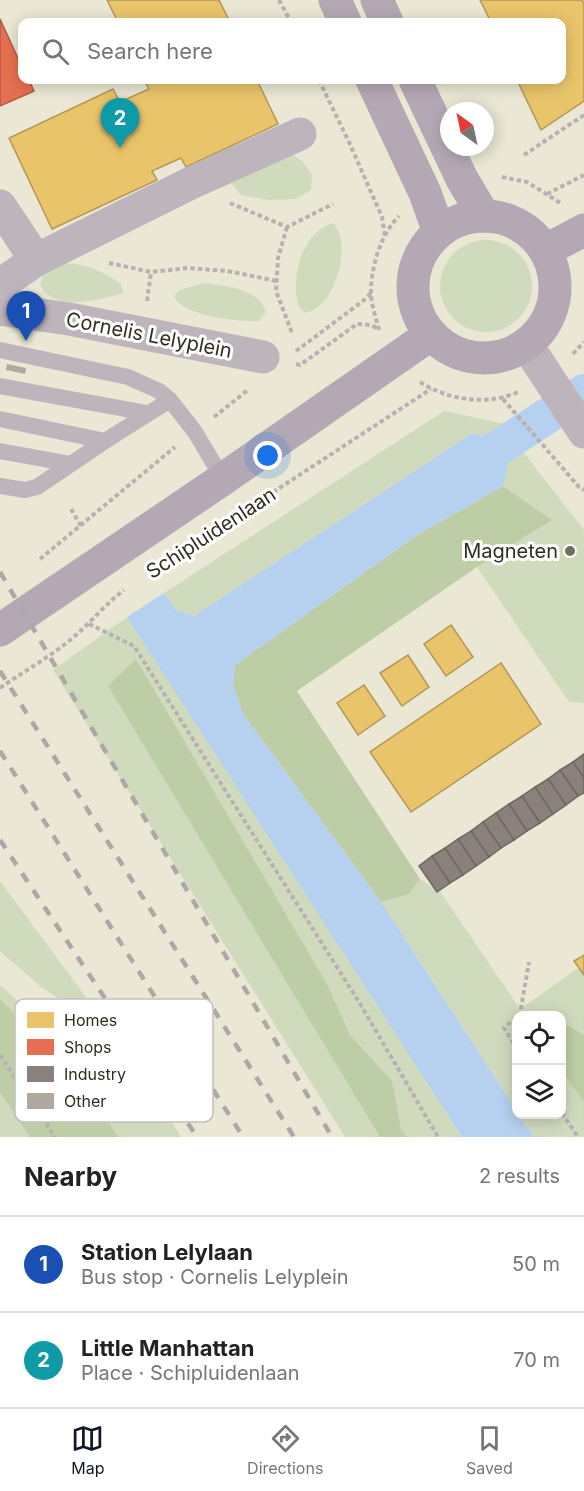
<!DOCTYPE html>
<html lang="en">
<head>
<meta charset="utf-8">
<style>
  :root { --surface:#fff; --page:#f2f2f2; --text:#222; --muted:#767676; --line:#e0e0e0; --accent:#111827 }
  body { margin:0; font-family:Inter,sans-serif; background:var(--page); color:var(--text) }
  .controls { position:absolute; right:18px; bottom:18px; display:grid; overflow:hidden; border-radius:12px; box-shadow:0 3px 15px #0003 }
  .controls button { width:54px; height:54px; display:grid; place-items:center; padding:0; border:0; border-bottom:2px solid var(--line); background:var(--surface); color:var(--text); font:30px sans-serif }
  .compass { position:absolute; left:440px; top:102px; width:54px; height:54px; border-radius:50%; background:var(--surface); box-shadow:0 3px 15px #0003; rotate:327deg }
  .you { position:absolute; left:268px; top:456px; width:21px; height:21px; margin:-15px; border:4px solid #fff; border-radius:50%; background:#1a73e8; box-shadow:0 0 0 9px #1a73e833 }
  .badge { display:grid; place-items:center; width:39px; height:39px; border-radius:50%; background:var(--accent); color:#fff; font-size:20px; font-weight:700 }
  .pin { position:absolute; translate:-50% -50px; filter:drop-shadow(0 2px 3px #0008) }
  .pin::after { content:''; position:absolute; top:32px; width:21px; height:18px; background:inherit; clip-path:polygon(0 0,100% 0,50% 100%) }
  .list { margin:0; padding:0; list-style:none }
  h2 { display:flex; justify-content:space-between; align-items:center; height:78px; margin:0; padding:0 24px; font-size:26px }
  h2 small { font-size:20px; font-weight:400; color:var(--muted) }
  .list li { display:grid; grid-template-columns:39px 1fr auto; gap:18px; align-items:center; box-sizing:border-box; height:96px; padding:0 24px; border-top:2px solid var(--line) }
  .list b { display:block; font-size:22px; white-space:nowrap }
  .list p { margin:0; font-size:20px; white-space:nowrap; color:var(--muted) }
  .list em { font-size:20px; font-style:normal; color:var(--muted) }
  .icon { flex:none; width:33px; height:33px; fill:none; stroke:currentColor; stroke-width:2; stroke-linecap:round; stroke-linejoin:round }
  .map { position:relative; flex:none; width:584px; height:1137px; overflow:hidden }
  .search { position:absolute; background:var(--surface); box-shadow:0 3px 15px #0003; left:18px; right:18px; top:18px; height:66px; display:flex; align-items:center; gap:15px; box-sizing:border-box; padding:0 21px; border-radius:12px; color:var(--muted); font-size:22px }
  .sheet { height:270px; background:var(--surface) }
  nav { display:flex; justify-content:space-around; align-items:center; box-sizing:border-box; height:84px; border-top:2px solid var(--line); background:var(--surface); font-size:16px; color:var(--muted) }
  nav a { display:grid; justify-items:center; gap:3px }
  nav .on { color:var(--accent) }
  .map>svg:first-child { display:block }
</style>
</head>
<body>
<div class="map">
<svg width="584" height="1137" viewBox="0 0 584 1137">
  <rect width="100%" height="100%" fill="#eae7d4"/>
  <g fill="#d0dbbe">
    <polygon points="289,152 302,161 312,174 311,190 296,199 268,200 241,195 229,181"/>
    <path d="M333,223C351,242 338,291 319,306C316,309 310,311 307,313C304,311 301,310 299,307C298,306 297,300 297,298C292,272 304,231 333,223Z"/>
    <circle cx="486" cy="286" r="46"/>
    <path d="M58,263C83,263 100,269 121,284L123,293C102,299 67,309 48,295C44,293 42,288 40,284L46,267Z"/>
    <path d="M204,283C226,287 258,287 266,312L259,321C240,322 180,316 174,296L179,290Z"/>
    <polygon points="444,411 505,424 501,438 471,434 194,616 176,610 164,593"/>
    <polygon points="511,450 524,453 584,530 584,703 569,702 477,567 552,520 503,486"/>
    <polygon points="127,617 137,631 462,1137 345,1137 53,670"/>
    <polygon points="420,879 441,893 520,1009 584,964 584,1137 534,1137 519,1115 562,1114 562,1016 516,1016 516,1110 381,902 409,894"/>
    <polygon points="0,881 113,1034 41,987 0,951"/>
    <polygon points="0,985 51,1031 95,1060 149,1086 181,1137 0,1137"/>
  </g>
  <g fill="#bdcea7">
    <polygon points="503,486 552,520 477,567 297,691 420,879 409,894 381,902 243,714 233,685 235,665 417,535"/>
    <polygon points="136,659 327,984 350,1035 392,1081 401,1129 407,1137 380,1137 108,686"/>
    <polygon points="0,999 79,1078 118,1137 30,1137 0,1092"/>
    <polygon points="563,1023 584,1035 584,1102 562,1071"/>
  </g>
  <polygon fill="#b6d1ef" points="471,434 501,438 511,450 503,486 417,535 235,665 233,685 243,714 381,902 516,1110 516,1114 519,1115 534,1137 462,1137 127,617 164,593 176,610 194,616"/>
  <g fill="#e9c46a" stroke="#b29754" stroke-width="1.5">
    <polygon points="107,0 219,0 230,22 118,22"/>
    <polygon points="480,0 582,0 584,3 584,101 541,130 517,80 562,80 562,22 491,22"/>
    <polygon points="144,80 257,80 278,124 186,167 181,158 152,171 157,180 52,229 9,138 113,89 120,102 149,89"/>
    <polygon points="451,625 473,657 446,676 424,644"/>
    <polygon points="408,655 429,687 402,706 380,673"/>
    <polygon points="501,663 541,724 411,812 370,752"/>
    <polygon points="364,685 385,716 358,735 337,703"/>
    <polygon points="584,955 584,975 574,961"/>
  </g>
  <polygon fill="#e76f51" stroke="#b05c42" stroke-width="1.5" points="0,19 22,67 22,80 29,80 34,91 0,106"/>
  <g fill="#8a817c" stroke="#6f6860" stroke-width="1.5">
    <polygon points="584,754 584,778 573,762"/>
    <polygon points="573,762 584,778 584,793 578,796 560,770"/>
    <polygon points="560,770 578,796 566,805 548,779"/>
    <polygon points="548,779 566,805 553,814 535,787"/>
    <polygon points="535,787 553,814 540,823 522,796"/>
    <polygon points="522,796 540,823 527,831 509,804"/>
    <polygon points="509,804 527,831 514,840 496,813"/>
    <polygon points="496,813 514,840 501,848 483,822"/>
    <polygon points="483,822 501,848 489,857 471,831"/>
    <polygon points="471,831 489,857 476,866 458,839"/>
    <polygon points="458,839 476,866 463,875 445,848"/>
    <polygon points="445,848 463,875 450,883 432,856"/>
    <polygon points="432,856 450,883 437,892 419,866"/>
  </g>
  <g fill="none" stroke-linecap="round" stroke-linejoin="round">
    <polyline stroke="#b6d1ef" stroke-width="36" points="464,470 584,392"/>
  </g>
  <polygon fill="#b0a99d" points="7,364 26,368 25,374 6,370"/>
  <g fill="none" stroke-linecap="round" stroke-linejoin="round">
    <g stroke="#b8b1b2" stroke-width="4" stroke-dasharray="4.5 3" stroke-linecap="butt">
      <polyline points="279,0 291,22"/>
      <polyline points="319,80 349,142 382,217 385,236"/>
      <polyline points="524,155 584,115"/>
      <polyline points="502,177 527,182 562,204"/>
      <polyline points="547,194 584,175"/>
      <polyline points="230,203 287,227 333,204"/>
      <polyline points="287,227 278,258 276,291 292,333"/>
      <polyline points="109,263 151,272 188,268 227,271 277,281"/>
      <polyline points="147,301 151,272"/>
      <path d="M379,330C376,318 371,304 371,292C371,266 381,234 399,216"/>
      <polyline points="296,351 363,301 371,293"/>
      <polyline points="573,354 584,342"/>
      <polyline points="296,364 300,365 357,324 371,325 378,329"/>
      <path d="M420,382C447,400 488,406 518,392"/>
      <polyline points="503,399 579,487 584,490"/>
      <polyline points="214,417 248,390"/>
      <polyline points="71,509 81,526"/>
      <polyline points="40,559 175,447"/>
      <polyline points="160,566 431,389"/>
      <polyline points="89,624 134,646 359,1002 438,1137"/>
      <path d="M0,688C23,672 48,658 69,641C89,625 104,605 124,590"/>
      <polyline points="518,1016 520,1014 529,962"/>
      <polyline points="516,1017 504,1028 516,1047"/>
      <polyline points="0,1055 55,1137"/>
      <polyline points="562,1113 578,1137"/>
    </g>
    <g stroke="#beb4bc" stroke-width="16">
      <polyline points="0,350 128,377 159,391 170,400 195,432 223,479"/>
      <polyline points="0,386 147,413"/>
      <polyline points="0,419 105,441"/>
      <polyline points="0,451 71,464"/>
      <polyline points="0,486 25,490 37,487 105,441 170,400"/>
    </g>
    <g stroke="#beb4bc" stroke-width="33">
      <polyline points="0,206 36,260 0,285"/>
      <polyline points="36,260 193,182 300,134"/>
      <polyline points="0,309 69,319 263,357"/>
      <polyline points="526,344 584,432"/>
    </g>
    <g stroke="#b4a8b4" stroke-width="33">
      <polyline points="335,0 345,22"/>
      <polyline points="377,0 387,22"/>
      <polyline points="372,80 425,193 439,232"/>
      <polyline points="415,80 462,179 484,216"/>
      <circle cx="484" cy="287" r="71"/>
      <polyline points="546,250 584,230"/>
      <polyline points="0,630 223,479 430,335"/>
    </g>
    <g stroke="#aea7a6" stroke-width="4.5" stroke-dasharray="10 10" stroke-linecap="butt">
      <polyline points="0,572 332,1137"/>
      <polyline points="0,671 294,1137"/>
      <polyline points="0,751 243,1137"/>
      <polyline points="0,840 197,1137"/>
    </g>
  </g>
  <circle fill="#716f5f" stroke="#fff" stroke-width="2" cx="570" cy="551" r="6"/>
  <g text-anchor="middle" stroke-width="6" stroke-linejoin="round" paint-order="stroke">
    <g font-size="20" fill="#302e20" stroke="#fff">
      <text transform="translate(149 335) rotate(11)" y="7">Cornelis Lelyplein</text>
      <text transform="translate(211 533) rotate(-33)" y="7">Schipluidenlaan</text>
    </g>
    <g font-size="20" fill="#302e20" stroke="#fff" text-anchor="end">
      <text x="558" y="558">Magneten</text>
    </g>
  </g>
  <rect x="15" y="999" width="198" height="123" rx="9" fill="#fff" stroke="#c1c0bc" stroke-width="1.5"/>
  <rect x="27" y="1012" width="27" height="16" fill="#e9c46a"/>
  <rect x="27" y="1039" width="27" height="16" fill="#e76f51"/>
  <rect x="27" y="1066" width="27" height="16" fill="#8a817c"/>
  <rect x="27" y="1093" width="27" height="16" fill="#b0a99d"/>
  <g font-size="16" fill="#302e20">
    <text x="64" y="1026">Homes</text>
    <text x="64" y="1053">Shops</text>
    <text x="64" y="1080">Industry</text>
    <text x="64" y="1107">Other</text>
  </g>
</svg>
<div class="controls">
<button><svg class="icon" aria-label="locate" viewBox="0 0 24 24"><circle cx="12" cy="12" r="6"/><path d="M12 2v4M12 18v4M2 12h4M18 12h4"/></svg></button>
<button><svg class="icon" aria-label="layers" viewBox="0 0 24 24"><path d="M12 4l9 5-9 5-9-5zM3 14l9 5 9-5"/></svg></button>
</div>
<svg class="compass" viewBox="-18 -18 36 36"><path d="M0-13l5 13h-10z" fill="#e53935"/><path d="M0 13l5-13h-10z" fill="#767676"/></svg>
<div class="you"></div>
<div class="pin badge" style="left:26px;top:341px;background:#1a4fb4">1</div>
<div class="pin badge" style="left:120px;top:148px;background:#0f9aa8">2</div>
<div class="search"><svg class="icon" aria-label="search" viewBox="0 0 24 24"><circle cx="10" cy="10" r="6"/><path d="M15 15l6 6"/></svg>Search here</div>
</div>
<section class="sheet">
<h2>Nearby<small>2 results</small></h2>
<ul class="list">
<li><span class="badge" style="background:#1a4fb4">1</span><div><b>Station Lelylaan</b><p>Bus stop · Cornelis Lelyplein</p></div><em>50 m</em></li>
<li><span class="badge" style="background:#0f9aa8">2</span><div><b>Little Manhattan</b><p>Place · Schipluidenlaan</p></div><em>70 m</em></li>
</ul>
</section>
<nav>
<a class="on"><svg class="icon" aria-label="map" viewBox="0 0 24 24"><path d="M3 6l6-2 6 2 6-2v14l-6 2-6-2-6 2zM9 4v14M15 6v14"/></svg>Map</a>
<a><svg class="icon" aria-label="directions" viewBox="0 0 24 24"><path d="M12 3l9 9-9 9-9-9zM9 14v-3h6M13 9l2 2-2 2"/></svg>Directions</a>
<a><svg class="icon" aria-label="saved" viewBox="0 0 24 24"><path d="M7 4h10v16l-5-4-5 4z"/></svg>Saved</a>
</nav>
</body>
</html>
